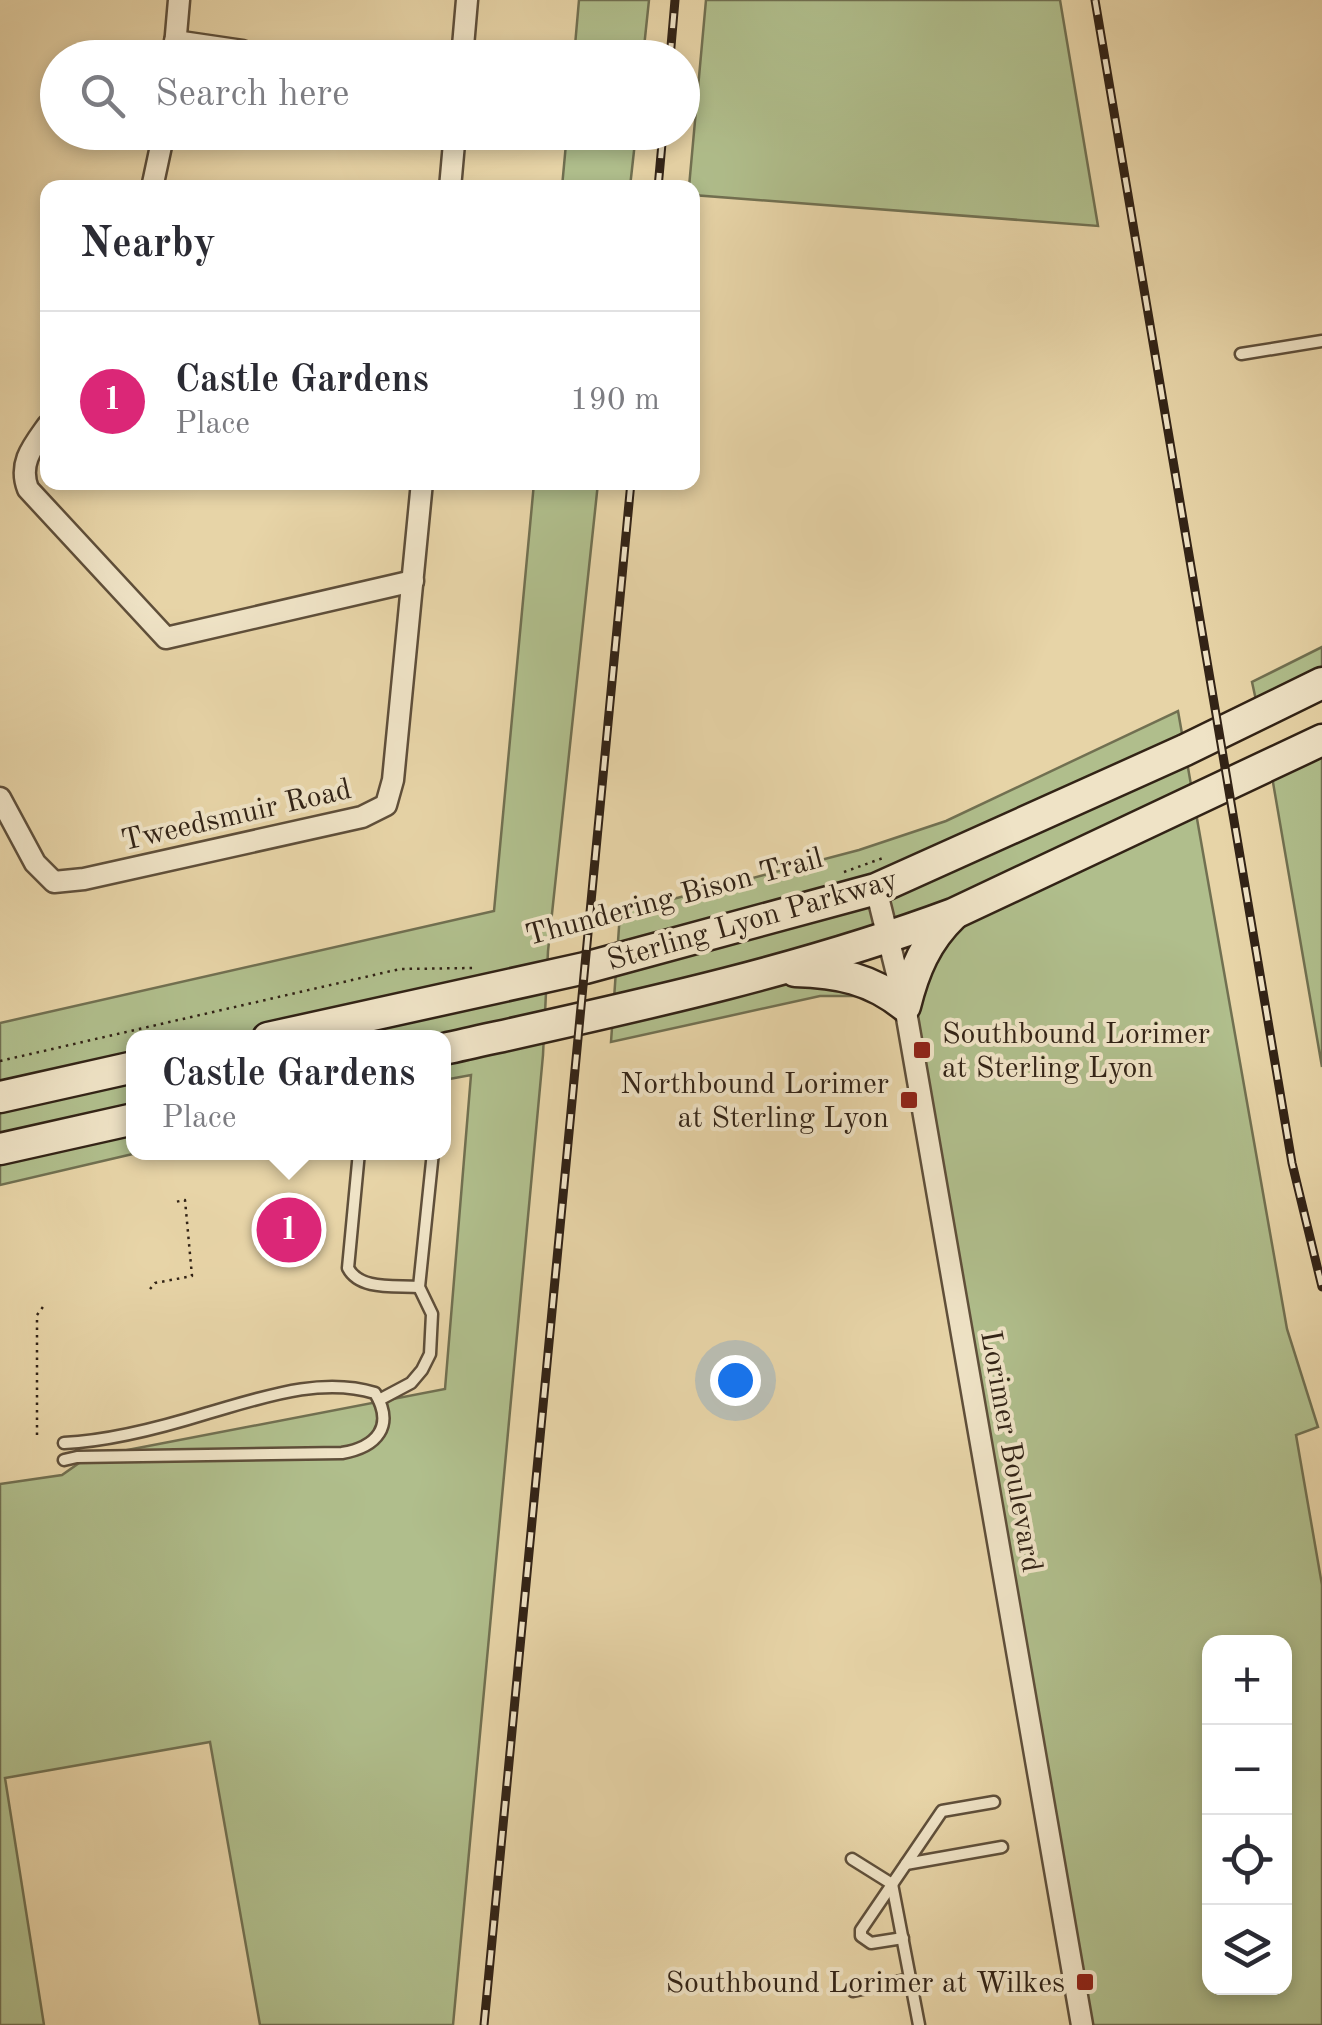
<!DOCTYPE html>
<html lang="en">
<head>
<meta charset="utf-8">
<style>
  :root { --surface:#fff; --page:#f2f2f3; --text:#2b2b33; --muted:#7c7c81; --line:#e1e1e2; --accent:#db2777 }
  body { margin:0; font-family:"Old Standard TT",serif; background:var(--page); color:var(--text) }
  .controls { position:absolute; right:30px; bottom:30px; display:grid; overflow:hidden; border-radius:20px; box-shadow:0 5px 15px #0003 }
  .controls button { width:90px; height:90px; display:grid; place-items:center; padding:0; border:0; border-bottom:2px solid var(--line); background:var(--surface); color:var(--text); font:50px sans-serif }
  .you { position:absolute; left:735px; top:1380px; width:35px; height:35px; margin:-25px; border:8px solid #fff; border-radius:50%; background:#1a73e8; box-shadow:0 0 0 15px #1a73e833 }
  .badge { display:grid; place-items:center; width:65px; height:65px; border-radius:50%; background:var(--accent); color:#fff; font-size:32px; font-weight:700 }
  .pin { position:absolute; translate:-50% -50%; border:5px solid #fff; box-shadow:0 2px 10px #0006 }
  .popup { position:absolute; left:126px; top:1030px; width:325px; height:130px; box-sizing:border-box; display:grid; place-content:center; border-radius:20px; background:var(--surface); filter:drop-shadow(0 2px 8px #0005); font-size:32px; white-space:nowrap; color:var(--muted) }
  .popup b { font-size:38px; color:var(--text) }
  .popup::after { content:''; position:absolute; left:50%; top:100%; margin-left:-20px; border:20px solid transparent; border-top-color:var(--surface) }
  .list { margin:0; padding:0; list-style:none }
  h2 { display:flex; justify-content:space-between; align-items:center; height:130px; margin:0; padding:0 40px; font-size:42px }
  h2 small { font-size:32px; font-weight:400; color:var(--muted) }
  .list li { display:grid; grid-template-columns:65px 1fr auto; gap:30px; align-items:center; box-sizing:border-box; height:180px; padding:0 40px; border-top:2px solid var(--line) }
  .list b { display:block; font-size:38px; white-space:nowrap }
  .list p { margin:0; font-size:32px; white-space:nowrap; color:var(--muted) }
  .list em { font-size:32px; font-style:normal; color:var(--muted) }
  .icon { flex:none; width:55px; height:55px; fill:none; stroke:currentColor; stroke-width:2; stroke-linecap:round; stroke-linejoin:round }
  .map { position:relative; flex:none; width:1322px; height:2025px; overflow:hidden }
  .search { position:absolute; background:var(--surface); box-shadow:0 5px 15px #0003; left:40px; top:40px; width:660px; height:110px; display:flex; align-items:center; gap:25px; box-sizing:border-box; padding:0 35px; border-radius:55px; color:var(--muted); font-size:38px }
  .panel { position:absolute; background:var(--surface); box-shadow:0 5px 15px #0003; left:40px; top:180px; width:660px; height:310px; border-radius:20px }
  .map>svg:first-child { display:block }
</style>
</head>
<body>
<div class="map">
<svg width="1322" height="2025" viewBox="0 0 1322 2025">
  <rect width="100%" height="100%" fill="#e7d4a7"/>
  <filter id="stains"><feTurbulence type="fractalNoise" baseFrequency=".002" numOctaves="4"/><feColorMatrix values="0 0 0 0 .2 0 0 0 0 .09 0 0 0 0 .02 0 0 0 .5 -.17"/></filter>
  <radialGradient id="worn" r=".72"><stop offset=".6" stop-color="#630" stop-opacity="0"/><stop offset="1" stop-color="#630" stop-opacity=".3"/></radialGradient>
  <g fill="#b0be8c" stroke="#717051" stroke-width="2.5" fill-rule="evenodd">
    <polygon points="579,0 649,0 643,57 574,57"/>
    <polygon points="706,0 1060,0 1098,226 693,195 692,188 689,187"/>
    <polygon points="567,133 636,133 630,187 562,187"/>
    <polygon points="534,483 598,483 548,951 543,1055 453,2025 260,2025 210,1742 5,1778 44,2025 0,2025 0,1484 62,1475 82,1461 117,1452 445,1389 471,1075 444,1080 444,1038 134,1038 134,1152 137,1153 0,1185 0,1023 494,911"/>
    <polygon points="1322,647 1322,683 1259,714 1252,682"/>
    <path d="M1178,711L1287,1329L1318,1427L1296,1435L1322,1585V2025H1082L905,1006L860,996H820L611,1042L620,913L859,850L946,821ZM932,934L904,1005L777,969ZM1210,1642H1284V1988H1210Z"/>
    <polygon points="1322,740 1322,1067 1270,765"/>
  </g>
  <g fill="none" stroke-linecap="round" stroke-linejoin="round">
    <g stroke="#5f4f3a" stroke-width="15">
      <g id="lane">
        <polyline points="1241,354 1322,341"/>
        <path d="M359,1152L348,1268C360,1291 396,1285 419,1287"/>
        <polyline points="379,1400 411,1383 422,1370 430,1354 432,1314 419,1287 433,1152"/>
        <path d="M64,1460L77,1457L342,1453C377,1447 395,1426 375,1393C321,1376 261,1398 208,1413C163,1427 111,1441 64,1443"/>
        <polyline points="852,1859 892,1884 919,2025"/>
        <polyline points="906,1864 1002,1847"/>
        <polyline points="903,1938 871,1943 861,1936 861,1930 942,1811 994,1802"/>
        <polyline points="853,1991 910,1979"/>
      </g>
    </g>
    <g stroke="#5f4f3a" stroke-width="25">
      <g id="street">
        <polyline points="175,41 243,51 243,58"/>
        <polyline points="174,58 179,0"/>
        <polyline points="462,58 467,0"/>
        <polyline points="152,188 164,132"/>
        <polyline points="450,188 455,132"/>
        <path d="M48,425C33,446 18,463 28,489L166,638L413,581"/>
        <polyline points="0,798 35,863 54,882 84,879 362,817 386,805 393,780 422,482"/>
        <polyline points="876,889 905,1006 1082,2025"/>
      </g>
    </g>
    <g stroke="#322316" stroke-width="35">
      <g id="secondary">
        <path d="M795,971C838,972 872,979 905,1006C914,970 926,941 953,915"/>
        <polyline points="268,1038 585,968 876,889 1185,750 1322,683"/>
        <path d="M444,1049C614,1011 789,975 953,914L1322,740"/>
        <polyline points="0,1097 134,1067"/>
        <polyline points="0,1149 134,1119"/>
      </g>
    </g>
    <g stroke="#322316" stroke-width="2.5" stroke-dasharray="2.5 5" stroke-linecap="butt">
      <polyline points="844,872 883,858"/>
      <polyline points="0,1061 400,969 473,968"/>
      <polyline points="150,1289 155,1283 192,1276 185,1200 175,1202"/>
      <polyline points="37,1435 37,1315 45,1304"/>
    </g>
    <use href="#lane" stroke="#efe3c6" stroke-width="10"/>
    <use href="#street" stroke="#efe3c6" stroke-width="20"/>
    <use href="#secondary" stroke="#efe3c6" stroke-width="30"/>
    <g stroke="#322316" stroke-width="9">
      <g id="rail">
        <polyline points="1095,0 1292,1163 1322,1287"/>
        <polyline points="670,58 675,0"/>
        <polyline points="658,188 663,132"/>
        <polyline points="484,2025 631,482"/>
      </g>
    </g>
    <use href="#rail" stroke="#efe3c6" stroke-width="5" stroke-dasharray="15" stroke-linecap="butt"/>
  </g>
  <g fill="#8f2418" stroke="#efe3c6" stroke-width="4">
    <rect x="912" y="1040" width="20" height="20" rx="5"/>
    <rect x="899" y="1090" width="20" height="20" rx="5"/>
    <rect x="1075" y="1972" width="20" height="20" rx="5"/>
  </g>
  <g text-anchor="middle" stroke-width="8" stroke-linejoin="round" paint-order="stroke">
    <g font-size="30" fill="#322316" stroke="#efe3c6">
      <text transform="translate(236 814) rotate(-13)" y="10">Tweedsmuir Road</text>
      <text transform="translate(674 896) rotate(-15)" y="10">Thundering Bison Trail</text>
      <text transform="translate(752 919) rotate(-16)" y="10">Sterling Lyon Parkway</text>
      <text transform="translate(1012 1451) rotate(80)" y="10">Lorimer Boulevard</text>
    </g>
    <g font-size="30" fill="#322316" stroke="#efe3c6" text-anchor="end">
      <text x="942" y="1043" text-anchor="start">Southbound Lorimer<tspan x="942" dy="34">at Sterling Lyon</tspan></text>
      <text x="889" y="1093">Northbound Lorimer<tspan x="889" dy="34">at Sterling Lyon</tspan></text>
      <text x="1065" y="1992">Southbound Lorimer at Wilkes</text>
    </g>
  </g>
  <rect width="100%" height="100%" filter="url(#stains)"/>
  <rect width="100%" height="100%" fill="url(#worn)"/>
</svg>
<div class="controls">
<button>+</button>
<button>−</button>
<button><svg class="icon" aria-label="locate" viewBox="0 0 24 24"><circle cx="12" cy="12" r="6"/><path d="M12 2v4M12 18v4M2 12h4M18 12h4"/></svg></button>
<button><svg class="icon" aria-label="layers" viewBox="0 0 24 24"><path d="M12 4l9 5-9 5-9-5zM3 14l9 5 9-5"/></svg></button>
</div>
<div class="you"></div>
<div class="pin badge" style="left:289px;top:1230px">1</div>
<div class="popup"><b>Castle Gardens</b>Place</div>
<div class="search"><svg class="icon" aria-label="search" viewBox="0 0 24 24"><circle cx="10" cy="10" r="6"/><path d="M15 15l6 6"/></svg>Search here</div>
<section class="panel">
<h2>Nearby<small></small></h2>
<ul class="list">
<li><span class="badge">1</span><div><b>Castle Gardens</b><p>Place</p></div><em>190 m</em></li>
</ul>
</section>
</div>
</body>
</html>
